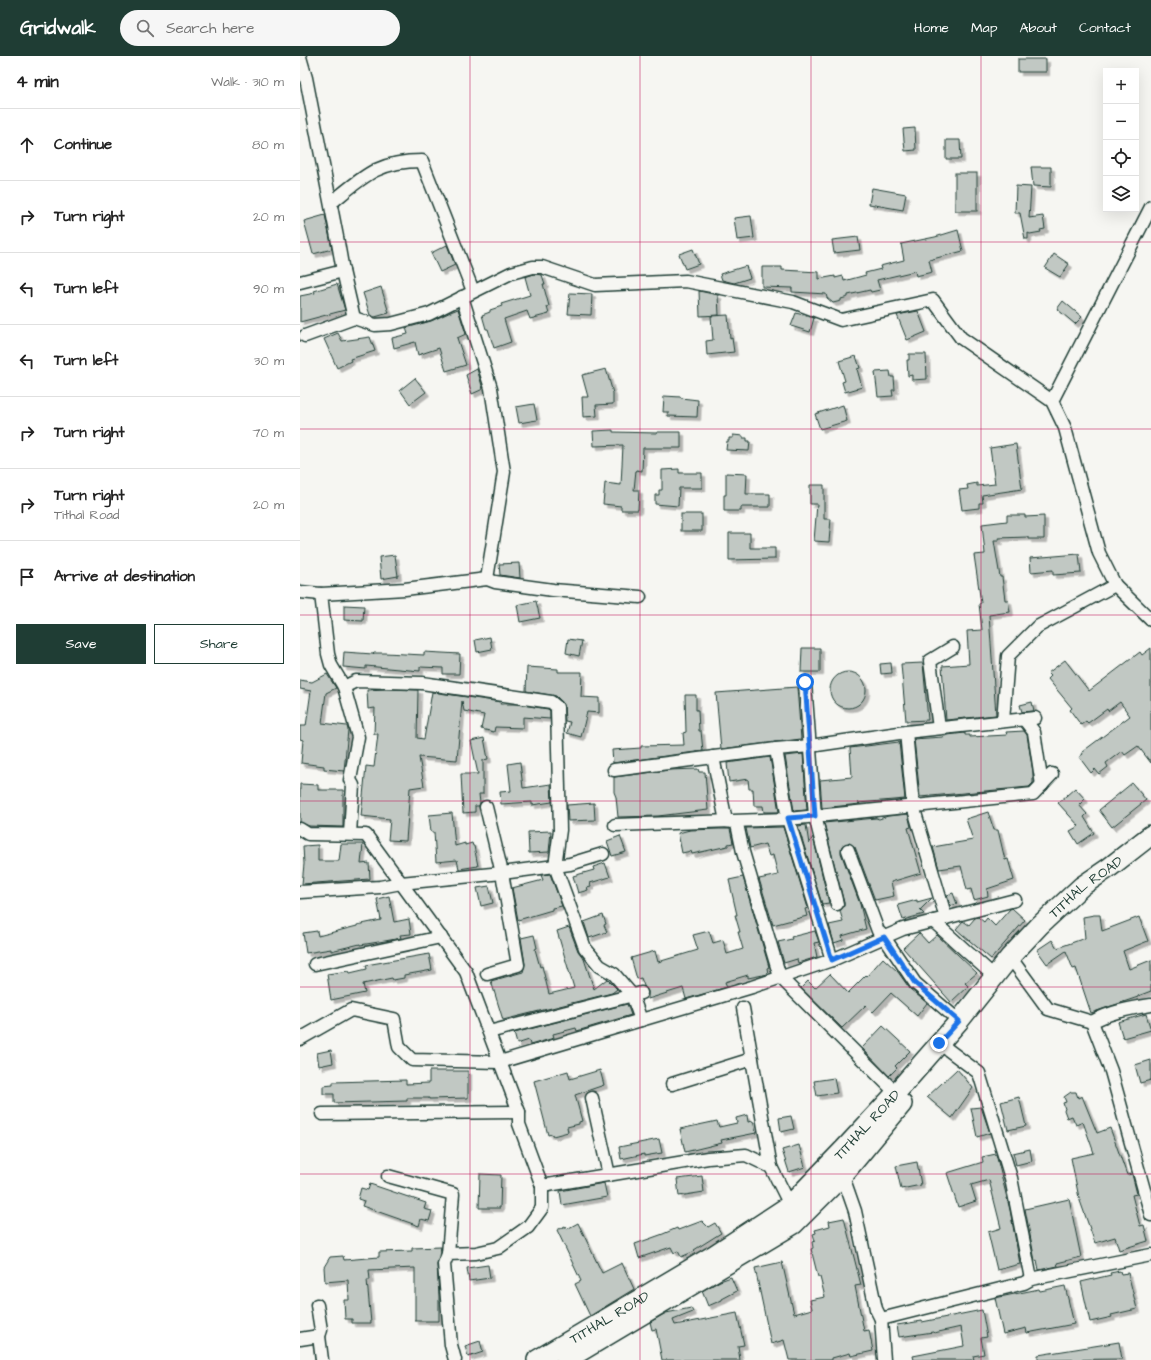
<!DOCTYPE html>
<html lang="en">
<head>
<meta charset="utf-8">
<style>
  :root { --surface:#fff; --page:#f6f6f6; --text:#222; --muted:#767676; --line:#e0e0e0; --accent:#1f3d34 }
  body { margin:0; font-family:"Architects Daughter",sans-serif; background:var(--page); color:var(--text) }
  .controls { position:absolute; right:12px; top:12px; display:grid; overflow:hidden; border-radius:0px; box-shadow:0 4px 16px #0002 }
  .controls button { width:36px; height:36px; display:grid; place-items:center; padding:0; border:0; border-bottom:1px solid var(--line); background:var(--surface); color:var(--text); font:20px sans-serif }
  .stop { position:absolute; width:12px; height:12px; margin:-9px; border:3px solid #1a73e8; border-radius:50%; background:#fff }
  .stop.end { background:#1a73e8; border-color:#fff; box-shadow:0 1px 4px #0008 }
  .list { margin:0; padding:0; list-style:none }
  h2 { display:flex; justify-content:space-between; align-items:center; height:52px; margin:0; padding:0 16px; font-size:17px }
  h2 small { font-size:13px; font-weight:400; color:var(--muted) }
  .list li { display:grid; grid-template-columns:26px 1fr auto; gap:12px; align-items:center; box-sizing:border-box; height:72px; padding:0 16px; border-top:1px solid var(--line) }
  .list b { display:block; font-size:15px; white-space:nowrap }
  .list p { margin:0; font-size:13px; white-space:nowrap; color:var(--muted) }
  .list em { font-size:13px; font-style:normal; color:var(--muted) }
  .actions { display:flex; gap:8px; padding:12px 16px }
  .actions a { flex:1; padding:9px 0; border:1px solid var(--accent); border-radius:0px; text-align:center; font-size:14px; color:var(--accent) }
  .actions .main { background:var(--accent); color:#fff }
  .icon { flex:none; width:22px; height:22px; fill:none; stroke:currentColor; stroke-width:2; stroke-linecap:round; stroke-linejoin:round }
  .map { position:relative; flex:none; width:851px; height:1304px; overflow:hidden }
  header { display:flex; align-items:center; gap:24px; box-sizing:border-box; height:56px; padding:0 20px; background:var(--accent); color:#fff }
  header strong { font-size:19px }
  nav { display:flex; gap:22px; margin-inline-start:auto; font-size:14px }
  .search { width:280px; height:36px; background:var(--page); display:flex; align-items:center; gap:10px; box-sizing:border-box; padding:0 14px; border-radius:22px; color:var(--muted); font-size:15px }
  main { display:flex }
  aside { flex:1; background:var(--surface) }
  .map>svg:first-child { display:block }
</style>
</head>
<body>
<header>
<strong>Gridwalk</strong>
<div class="search"><svg class="icon" aria-label="search" viewBox="0 0 24 24"><circle cx="10" cy="10" r="6"/><path d="M15 15l6 6"/></svg>Search here</div>
<nav><a>Home</a><a>Map</a><a>About</a><a>Contact</a></nav>
</header>
<main>
<aside>
<h2>4 min<small>Walk · 310 m</small></h2>
<ul class="list">
<li><svg class="icon" aria-label="ahead" viewBox="0 0 24 24"><path d="M12 20V5M6 11l6-6 6 6"/></svg><div><b>Continue</b></div><em>80 m</em></li>
<li><svg class="icon" aria-label="right" viewBox="0 0 24 24"><path d="M7 20v-9h11M14 6l5 5-5 5"/></svg><div><b>Turn right</b></div><em>20 m</em></li>
<li><svg class="icon" aria-label="left" viewBox="0 0 24 24"><path d="M17 20v-9H6M10 6l-5 5 5 5"/></svg><div><b>Turn left</b></div><em>90 m</em></li>
<li><svg class="icon" aria-label="left" viewBox="0 0 24 24"><path d="M17 20v-9H6M10 6l-5 5 5 5"/></svg><div><b>Turn left</b></div><em>30 m</em></li>
<li><svg class="icon" aria-label="right" viewBox="0 0 24 24"><path d="M7 20v-9h11M14 6l5 5-5 5"/></svg><div><b>Turn right</b></div><em>70 m</em></li>
<li><svg class="icon" aria-label="right" viewBox="0 0 24 24"><path d="M7 20v-9h11M14 6l5 5-5 5"/></svg><div><b>Turn right</b><p>Tithal Road</p></div><em>20 m</em></li>
<li><svg class="icon" aria-label="arrive" viewBox="0 0 24 24"><path d="M6 21V4h12l-3 4 3 4H6"/></svg><div><b>Arrive at destination</b></div></li>
</ul>
<div class="actions"><a class="main">Save</a><a>Share</a></div>
</aside>
<div class="map">
<svg width="851" height="1304" viewBox="0 0 851 1304">
  <defs>
    <filter id="shadow"><feDropShadow dx="3.5" dy="3.5" stdDeviation="0" flood-color="#0004"/></filter>
  </defs>
  <rect width="100%" height="100%" fill="#f6f6f2"/>
  <filter id="ink" filterUnits="userSpaceOnUse"><feTurbulence type="fractalNoise" baseFrequency=".025" numOctaves="2"/><feDisplacementMap in="SourceGraphic" scale="8" xChannelSelector="R" yChannelSelector="G"/><feConvolveMatrix kernelMatrix="1 2 1 2 8 2 1 2 1" color-interpolation-filters="sRGB"/></filter>
  <g filter="url(#ink)">
    <g fill="#c1c8c3" stroke="#1f3d34" filter="url(#shadow)">
      <rect x="718" y="3" width="28" height="13"/>
      <polygon points="615,72 616,94 605,95 603,73"/>
      <polygon points="646,84 660,84 661,103 646,103"/>
      <polygon points="731,111 751,111 751,131 733,130"/>
      <rect x="655" y="117" width="22" height="38"/>
      <polygon points="716,130 731,131 729,162 743,160 745,173 740,174 741,176 730,178 728,177 728,183 725,183 720,157 715,157"/>
      <polygon points="572,132 606,138 603,154 569,148"/>
      <polygon points="25,159 32,193 13,198 4,165"/>
      <polygon points="451,160 454,182 437,184 434,162"/>
      <polygon points="658,174 663,195 629,204 632,216 616,220 615,215 577,224 580,234 571,236 570,234 548,239 548,241 541,243 541,245 533,247 527,242 526,238 492,236 492,232 462,231 462,211 482,211 482,214 519,216 519,223 535,220 535,222 543,220 544,225 566,219 565,217 581,213 580,210 604,204 601,188 635,181"/>
      <polygon points="558,181 560,194 534,197 532,184"/>
      <polygon points="147,189 155,209 140,216 131,197"/>
      <polygon points="393,193 399,208 385,213 379,198"/>
      <polygon points="754,198 769,208 760,221 745,212"/>
      <polygon points="446,210 450,222 434,227 422,224 420,218"/>
      <polygon points="234,218 242,219 245,228 243,228 249,250 247,251 249,258 230,263 227,255 204,263 211,286 194,292 188,273 186,273 182,259 190,256 190,254 202,250 201,248 230,239 225,221"/>
      <polygon points="37,228 45,254 0,266 0,240 15,237 14,235"/>
      <polygon points="81,231 89,257 75,261 70,259 63,237"/>
      <polygon points="399,235 418,239 419,259 400,260"/>
      <polygon points="270,237 292,238 291,259 268,258"/>
      <polygon points="763,245 782,261 775,268 757,253"/>
      <polygon points="158,253 166,278 157,282 166,309 146,315 139,292 118,299 115,286 94,292 92,282 108,278 106,272 131,265 153,255"/>
      <polygon points="618,255 626,276 607,284 597,259"/>
      <polygon points="496,257 514,262 510,276 491,270"/>
      <polygon points="428,259 430,283 432,282 434,296 407,299 406,285 413,284 411,260"/>
      <polygon points="38,277 42,285 70,281 75,295 50,303 51,305 37,312 24,283"/>
      <polygon points="609,298 626,298 627,323 612,324 612,319 608,320 607,304 609,304"/>
      <polygon points="556,300 560,312 557,313 562,331 545,336 542,326 545,325 539,305"/>
      <polygon points="177,313 183,333 172,338 166,319"/>
      <polygon points="306,313 313,337 313,348 296,349 297,360 283,361 282,341 288,341 282,319"/>
      <polygon points="590,315 591,321 594,321 595,334 592,334 593,340 578,341 575,316"/>
      <polygon points="115,322 126,336 110,348 100,334"/>
      <polygon points="364,340 381,341 381,342 398,344 397,361 368,360 368,356 363,356"/>
      <polygon points="234,348 237,364 219,367 216,351"/>
      <polygon points="543,349 547,365 520,373 515,358"/>
      <polygon points="313,374 313,376 357,377 357,376 381,376 381,392 343,392 342,415 336,414 334,434 339,434 338,454 321,454 321,450 303,448 305,427 321,429 323,389 294,390 293,375"/>
      <polygon points="433,379 443,380 443,382 447,382 447,385 450,385 449,395 426,394 427,385 429,385 429,382 433,382"/>
      <polygon points="716,388 722,433 682,439 683,447 679,447 679,452 662,454 659,434 668,433 667,429 677,427 677,430 695,428 690,392"/>
      <polygon points="379,413 379,417 402,417 402,432 379,432 378,450 355,448 355,439 359,439 359,434 362,434 362,414"/>
      <polygon points="426,417 447,418 446,438 470,438 470,451 441,451 441,455 424,455 424,439 426,439"/>
      <polygon points="510,429 524,429 524,463 531,463 529,486 514,485 517,448 510,448"/>
      <rect x="381" y="458" width="21" height="17"/>
      <polygon points="707,459 725,459 725,461 744,460 744,483 728,483 728,481 698,482 699,485 694,485 700,521 702,521 705,544 708,544 710,556 689,559 696,659 646,664 642,610 669,608 667,575 682,574 679,548 681,547 674,499 685,498 682,468 707,465"/>
      <polygon points="429,477 450,477 450,492 475,492 475,503 429,504"/>
      <polygon points="779,498 781,517 753,519 753,514 731,516 730,502"/>
      <polygon points="95,499 98,520 81,523 79,501"/>
      <polygon points="219,507 220,522 200,519 199,508"/>
      <polygon points="236,545 240,562 220,566 217,549"/>
      <polygon points="44,549 64,550 63,565 44,564"/>
      <polygon points="190,581 192,593 177,596 175,584"/>
      <polygon points="268,583 282,585 279,600 266,597"/>
      <polygon points="502,592 520,592 520,616 501,616"/>
      <polygon points="851,592 851,707 838,690 825,699 822,695 806,707 808,711 799,718 795,713 791,717 779,701 783,698 782,696 830,660 820,646 808,655 807,653 788,667 786,665 781,669 770,654 772,652 748,623 751,620 748,617 765,604 789,635 840,596 842,599"/>
      <polygon points="44,596 73,598 74,597 85,597 124,599 124,596 160,598 159,618 143,618 143,612 120,611 120,615 66,610 66,613 43,611"/>
      <polygon points="591,607 592,617 581,618 580,608"/>
      <polygon points="623,607 628,664 606,665 601,608"/>
      <polygon points="227,611 258,613 258,616 282,616 281,641 299,642 299,657 287,656 281,681 267,677 270,666 265,665 264,648 256,640 226,635"/>
      <circle cx="548" cy="634" r="18"/>
      <polygon points="27,618 36,632 26,637 22,667 47,670 48,674 44,715 24,713 24,710 1,707 3,684 0,683 0,670 6,670 11,635 0,633 0,624 12,626"/>
      <polygon points="497,631 501,683 421,693 416,637"/>
      <polygon points="85,633 118,634 117,682 124,683 132,636 201,646 200,648 216,648 248,653 250,655 250,663 223,661 223,672 195,671 194,676 181,673 184,659 164,655 162,645 157,704 119,701 124,730 110,732 106,785 88,784 90,763 61,760 66,710 74,711 78,678 74,678 75,652 68,653 67,634"/>
      <polygon points="385,639 396,639 396,654 398,654 399,675 401,675 403,695 313,707 312,694 341,692 341,690 384,689 383,677 386,676"/>
      <polygon points="732,646 734,655 722,656 720,649"/>
      <polygon points="724,675 727,679 733,716 733,727 729,731 620,741 614,683 643,681 647,679 665,677 665,679 670,679 670,681 707,679 706,676"/>
      <polygon points="184,682 188,703 183,704 183,738 179,738 180,747 179,750 175,750 175,756 163,757 161,718 178,718 171,685"/>
      <polygon points="599,686 605,743 558,747 560,748 522,752 520,724 552,721 550,692"/>
      <polygon points="503,698 507,754 494,755 485,700"/>
      <polygon points="470,701 479,756 464,756 463,750 454,750 453,733 449,733 448,723 429,726 427,707"/>
      <polygon points="220,706 223,732 251,728 252,746 232,749 232,746 201,748 200,736 211,735 208,708"/>
      <polygon points="398,713 399,716 405,716 408,754 358,760 318,761 316,741 314,736 314,721 369,714"/>
      <polygon points="832,727 846,744 812,771 799,754"/>
      <polygon points="0,728 18,729 18,734 43,734 43,771 9,770 0,766"/>
      <polygon points="775,732 785,743 779,749 787,758 784,761 794,777 778,788 770,775 779,770 758,747"/>
      <polygon points="294,747 295,764 268,765 267,749"/>
      <polygon points="688,756 694,774 698,774 705,804 708,803 714,824 687,833 688,840 674,844 671,833 667,834 661,810 639,813 633,791 673,784 666,763"/>
      <polygon points="152,757 155,790 165,787 165,789 172,787 173,790 174,790 178,810 159,813 157,804 136,806 134,776 131,776 129,759"/>
      <polygon points="608,758 611,771 608,772 621,817 591,826 594,840 575,844 555,791 549,787 542,790 541,797 560,848 566,873 542,880 543,884 534,887 529,869 543,866 540,855 544,850 544,847 524,767 576,762 579,763 588,760"/>
      <polygon points="506,769 509,788 513,781 529,847 522,848 498,770"/>
      <polygon points="483,771 508,852 505,853 507,860 473,869 459,823 478,819 473,799 469,800 465,788 450,792 446,772"/>
      <polygon points="419,773 430,773 433,787 428,788 428,790 392,798 391,795 382,797 378,777 390,774"/>
      <polygon points="251,775 249,796 229,797 228,776"/>
      <polygon points="320,780 326,796 312,800 307,785"/>
      <polygon points="41,788 63,788 61,808 69,807 70,823 2,828 4,808 3,790 18,789 18,805 39,805"/>
      <polygon points="305,807 310,821 290,827 291,830 287,831 288,834 278,837 273,820 294,814 293,811"/>
      <polygon points="250,818 262,850 252,852 252,854 218,864 212,832 243,824 241,819"/>
      <polygon points="443,821 469,911 467,912 468,918 448,922 448,919 425,926 427,931 386,943 383,932 348,943 348,935 344,930 341,922 337,923 331,902 355,895 358,906 398,894 393,879 409,875 413,887 423,884 427,898 443,893 438,876 440,876 435,859 437,859 429,824"/>
      <polygon points="189,830 193,847 181,850 177,832"/>
      <polygon points="653,837 657,848 650,850 647,839"/>
      <polygon points="89,840 94,866 109,863 111,878 100,879 101,882 85,885 60,889 60,888 31,895 31,893 6,897 3,877 17,875 18,880 57,870 57,869 81,864 77,843"/>
      <polygon points="632,842 620,854 624,858 603,864 598,849 617,844 617,846"/>
      <polygon points="712,852 725,864 691,903 656,873 663,865 669,869 675,862 678,861 684,866 687,862 695,870 710,853"/>
      <polygon points="303,859 306,868 304,869 307,876 289,882 284,866"/>
      <polygon points="794,859 800,859 802,875 839,861 848,885 823,895 829,913 851,904 851,935 838,940 838,941 791,957 776,912 773,913 766,895 747,908 737,894 752,884 757,892 785,882 783,861"/>
      <polygon points="269,871 278,895 284,903 294,933 307,923 317,933 312,937 203,964 191,925 223,916 225,908 221,882 234,879 237,892 235,893 240,911 242,910 249,938 274,932 257,875"/>
      <polygon points="515,875 519,886 514,887 517,901 498,907 497,903 484,907 478,886 492,883 491,881"/>
      <polygon points="619,877 628,887 637,879 677,917 665,927 668,930 651,946 603,892"/>
      <polygon points="129,898 132,914 104,919 104,922 93,924 92,922 63,928 65,937 31,944 27,918 49,915 50,917 67,913 66,909"/>
      <polygon points="583,902 598,916 610,933 627,947 617,960 591,937 573,956 566,949 542,972 501,932 508,925 515,932 530,918 548,937 566,919 567,920"/>
      <polygon points="327,948 331,959 277,975 276,972 253,978 254,982 230,989 229,984 217,988 214,977"/>
      <polygon points="846,958 851,974 823,982 818,966"/>
      <polygon points="583,970 610,995 595,1010 597,1012 589,1020 562,992"/>
      <polygon points="31,994 33,1007 19,1010 17,997"/>
      <polygon points="851,1004 851,1024 840,1027 835,1009"/>
      <polygon points="657,1013 673,1032 652,1062 627,1041"/>
      <polygon points="300,1014 304,1029 275,1039 282,1065 279,1066 279,1068 267,1071 268,1076 253,1080 252,1078 248,1079 234,1025 268,1015 270,1023"/>
      <polygon points="129,1015 168,1015 168,1042 129,1043 129,1042 107,1042 107,1045 34,1047 34,1038 23,1038 23,1030 33,1029 33,1026 106,1024 106,1028 129,1027"/>
      <polygon points="534,1022 537,1037 517,1040 514,1025"/>
      <polygon points="771,1036 776,1036 778,1042 782,1040 797,1077 810,1072 827,1119 832,1118 837,1138 832,1139 840,1170 844,1169 848,1185 819,1194 815,1181 795,1187 779,1142 771,1102 794,1097 783,1066 776,1069 772,1060 767,1062 764,1054 765,1053 763,1047 766,1046 764,1041"/>
      <polygon points="719,1041 726,1070 708,1074 701,1046"/>
      <polygon points="681,1051 690,1077 677,1081 671,1052"/>
      <polygon points="447,1059 448,1066 453,1065 456,1077 421,1084 422,1087 385,1096 380,1073 417,1065 419,1071 437,1067 436,1062"/>
      <polygon points="491,1060 494,1073 481,1076 479,1062"/>
      <polygon points="359,1083 362,1097 344,1100 344,1098 321,1103 319,1091"/>
      <polygon points="499,1089 505,1111 489,1116 482,1094"/>
      <polygon points="730,1093 732,1105 716,1109 713,1097"/>
      <polygon points="696,1098 710,1154 720,1208 697,1214 688,1176 701,1172 689,1124 671,1129 676,1145 658,1151 647,1117 683,1106 682,1101"/>
      <polygon points="617,1106 621,1129 601,1133 596,1110"/>
      <polygon points="180,1118 201,1119 200,1152 179,1152"/>
      <polygon points="402,1120 404,1136 379,1140 377,1123"/>
      <polygon points="304,1127 307,1141 262,1149 260,1135"/>
      <polygon points="70,1128 126,1147 124,1153 132,1155 129,1165 121,1163 119,1170 62,1150 64,1145 58,1143 61,1132 68,1134"/>
      <polygon points="769,1143 781,1201 757,1207 758,1210 739,1214 737,1204 735,1205 725,1153"/>
      <polygon points="544,1162 561,1229 555,1230 564,1275 569,1274 573,1295 551,1300 550,1297 532,1302 532,1304 489,1304 484,1284 471,1288 455,1212 482,1206 494,1258 512,1253 510,1244 525,1241 520,1221 518,1221 511,1193 513,1192 512,1186 515,1185 513,1178 516,1177 515,1174 530,1170 529,1165"/>
      <polygon points="402,1165 408,1171 415,1167 421,1177 394,1194 395,1195 381,1201 378,1195 374,1197 371,1191 339,1202 335,1188 363,1178 377,1172 378,1174"/>
      <polygon points="278,1167 302,1217 322,1207 334,1233 290,1260 275,1228 281,1225 257,1174 265,1170 267,1173"/>
      <polygon points="141,1191 137,1209 139,1240 139,1265 115,1265 115,1212 69,1214 70,1224 67,1224 71,1267 52,1267 52,1263 45,1263 44,1244 49,1244 48,1224 25,1226 24,1211 30,1201 43,1200 44,1204 79,1201 79,1196 112,1195 112,1192"/>
      <polygon points="188,1209 190,1222 169,1225 167,1212"/>
      <polygon points="820,1215 821,1218 828,1217 837,1253 811,1259 812,1261 790,1266 781,1226 811,1219 810,1217"/>
      <polygon points="431,1221 437,1235 422,1243 422,1244 408,1250 402,1235 420,1225"/>
      <polygon points="765,1230 774,1268 727,1277 726,1272 703,1278 695,1242 739,1233 740,1235"/>
      <polygon points="391,1252 393,1256 373,1264 375,1269 437,1257 444,1289 438,1290 440,1304 362,1304 356,1273 352,1274 350,1266 366,1257"/>
      <polygon points="682,1254 687,1281 681,1282 684,1298 673,1300 674,1304 614,1304 613,1300 664,1290 661,1271 634,1277 633,1276 599,1281 597,1269 622,1265 622,1266"/>
      <polygon points="180,1285 183,1296 168,1301 165,1290"/>
      <polygon points="819,1286 822,1303 738,1304 738,1299"/>
    </g>
    <g fill="none" stroke-linecap="round" stroke-linejoin="round">
      <g stroke="#1f3d34" stroke-width="15">
        <g id="street">
          <polyline points="0,1 6,22 37,181 43,215 54,262"/>
          <path d="M31,147C63,121 77,105 122,105L173,235"/>
          <polyline points="0,226 43,215"/>
          <polyline points="162,241 191,332 204,416 187,523"/>
          <polyline points="5,280 54,262 75,269 91,268 129,258 211,217 233,211 242,211 295,229 386,225 493,246 541,264 633,244 661,282 752,345 765,372 799,497 815,529"/>
          <polyline points="752,345 851,151"/>
          <polyline points="0,536 21,538"/>
          <polyline points="505,627 515,760 537,848"/>
          <polyline points="44,631 56,625 122,627 251,646 257,651 260,774 255,810 285,892 300,910 314,918 332,939 341,964"/>
          <polyline points="724,663 734,676 742,729"/>
          <polyline points="703,665 708,600 737,571 815,529 851,564"/>
          <polyline points="639,672 630,605 653,591"/>
          <polyline points="606,676 613,750 646,862"/>
          <polyline points="476,693 488,763 532,904"/>
          <polyline points="413,701 426,765 433,766 437,768 443,796 480,921 596,1037"/>
          <polyline points="314,714 476,693 510,690 606,676 735,662"/>
          <polyline points="186,751 202,817 218,909 187,918"/>
          <polyline points="315,769 488,763 733,738 752,718"/>
          <polyline points="0,773 8,778 66,779 166,916 219,1056 219,1068 242,1130 242,1152 228,1171 198,1192 176,1197 148,1198 144,1208 151,1289 155,1304"/>
          <polyline points="50,778 53,729 50,724 58,681 44,631 31,609 28,598 21,538 105,533 187,523 195,526 253,534 340,541"/>
          <polyline points="548,794 578,875 584,881 615,927 659,965"/>
          <polyline points="0,836 80,831 101,827 202,817 270,808 303,798"/>
          <polyline points="633,865 695,921"/>
          <polyline points="710,901 748,953 792,966 811,1015 851,1159"/>
          <polyline points="15,908 141,881"/>
          <polyline points="443,952 471,1111"/>
          <path d="M792,966C809,956 831,952 851,949"/>
          <polyline points="189,976 341,937"/>
          <polyline points="0,983 51,954 94,963 99,991 112,1004 200,1006 452,931 532,904 603,873 715,844"/>
          <polyline points="639,987 679,1017 711,1122 731,1223"/>
          <polyline points="372,1028 452,1003"/>
          <polyline points="292,1042 309,1119"/>
          <polyline points="22,1058 219,1056"/>
          <polyline points="541,1115 555,1155 576,1253 581,1263 584,1304"/>
          <polyline points="88,1120 153,1138 148,1198"/>
          <polyline points="242,1130 408,1102 446,1099 471,1111 490,1149"/>
          <polyline points="17,1249 21,1274 19,1280 22,1304"/>
          <polyline points="581,1263 724,1227 731,1223 851,1199"/>
          <polyline points="0,1283 19,1280"/>
        </g>
      </g>
      <g stroke="#1f3d34" stroke-width="22">
        <g id="primary">
          <path id="s1" d="M237,1304L414,1199L490,1149L545,1092L596,1037L659,965L710,901L740,869L782,830L810,811L851,779"/>
          <polyline points="266,1304 494,1168 543,1119 602,1048"/>
        </g>
      </g>
      <use href="#street" stroke="#f6f6f2" stroke-width="12"/>
      <use href="#primary" stroke="#f6f6f2" stroke-width="19"/>
    </g>
  </g>
  <g fill="none" stroke-linecap="round" stroke-linejoin="round" filter="url(#ink)">
    <polyline stroke="#1a73e8" stroke-width="5" points="505,626 515,760 488,762 532,904 584,881 615,927 659,965 639,987"/>
  </g>
  <path fill="none" stroke="#c2185b" stroke-width="1" stroke-opacity="0.55" d="M170,0V1304M340,0V1304M511,0V1304M681,0V1304M0,186H851M0,373H851M0,559H851M0,745H851M0,931H851M0,1118H851"/>
  <g text-anchor="middle" stroke-width="3.5" stroke-linejoin="round" paint-order="stroke">
    <g font-size="14" fill="#1f3d34" stroke="#f6f6f2">
      <text dy="5" stroke="none"><textPath href="#s1" startOffset="732">TITHAL ROAD</textPath></text>
      <text dy="5" stroke="none"><textPath href="#s1" startOffset="408">TITHAL ROAD</textPath></text>
      <text dy="5" stroke="none"><textPath href="#s1" startOffset="84">TITHAL ROAD</textPath></text>
    </g>
  </g>
</svg>
<div class="controls">
<button>+</button>
<button>−</button>
<button><svg class="icon" aria-label="locate" viewBox="0 0 24 24"><circle cx="12" cy="12" r="6"/><path d="M12 2v4M12 18v4M2 12h4M18 12h4"/></svg></button>
<button><svg class="icon" aria-label="layers" viewBox="0 0 24 24"><path d="M12 4l9 5-9 5-9-5zM3 14l9 5 9-5"/></svg></button>
</div>
<div class="stop" style="left:505px;top:626px"></div>
<div class="stop end" style="left:639px;top:987px"></div>
</div>
</main>
</body>
</html>
